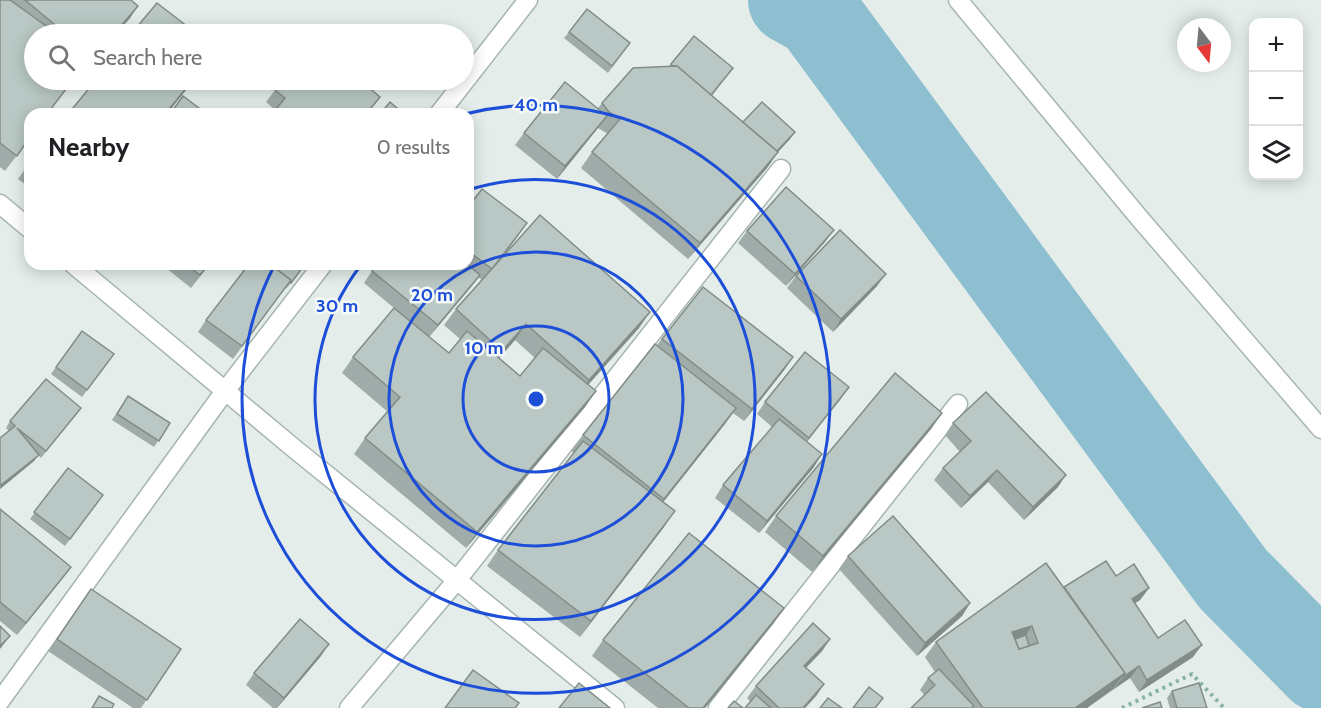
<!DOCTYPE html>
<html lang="en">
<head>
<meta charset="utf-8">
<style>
  :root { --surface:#fff; --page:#f6f6f6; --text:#202124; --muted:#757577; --line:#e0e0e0 }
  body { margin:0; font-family:Cabin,sans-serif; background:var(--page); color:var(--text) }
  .controls { position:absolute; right:18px; top:18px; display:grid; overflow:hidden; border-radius:12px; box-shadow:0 3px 15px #0003 }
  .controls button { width:54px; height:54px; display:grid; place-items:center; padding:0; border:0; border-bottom:2px solid var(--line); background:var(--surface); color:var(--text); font:30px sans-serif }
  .compass { position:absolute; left:1177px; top:18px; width:54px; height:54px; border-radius:50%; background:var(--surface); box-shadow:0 3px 15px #0003; rotate:164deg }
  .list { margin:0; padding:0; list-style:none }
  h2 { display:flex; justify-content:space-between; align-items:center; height:78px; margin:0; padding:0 24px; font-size:26px }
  h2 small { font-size:20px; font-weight:400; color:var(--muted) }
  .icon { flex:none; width:33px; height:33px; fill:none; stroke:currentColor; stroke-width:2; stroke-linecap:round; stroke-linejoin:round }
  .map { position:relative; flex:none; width:1321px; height:708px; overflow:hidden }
  .search { position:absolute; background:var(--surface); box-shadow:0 3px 15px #0003; left:24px; top:24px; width:450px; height:66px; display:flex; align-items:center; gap:15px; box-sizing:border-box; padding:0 21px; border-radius:33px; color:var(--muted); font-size:22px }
  .panel { position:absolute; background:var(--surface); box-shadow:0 3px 15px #0003; left:24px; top:108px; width:450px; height:162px; border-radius:18px }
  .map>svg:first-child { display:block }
</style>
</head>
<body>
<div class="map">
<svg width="1321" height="708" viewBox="0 0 1321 708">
  <rect width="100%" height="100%" fill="#e4edea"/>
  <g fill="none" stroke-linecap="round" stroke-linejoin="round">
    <polyline stroke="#8dbfd1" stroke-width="88" points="792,0 817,14 1233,579 1321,668"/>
    <g stroke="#a6b5b2" stroke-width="21">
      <g id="minor">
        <polyline points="958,0 1141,220 1321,429"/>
        <polyline points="439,114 528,0"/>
        <polyline points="0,204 30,229"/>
        <polyline points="73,264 296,450 615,708"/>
        <polyline points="0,701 225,391 323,264"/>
        <polyline points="349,708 457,580 781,169"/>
        <polyline points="718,708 958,404"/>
      </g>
    </g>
    <polyline stroke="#85b1a8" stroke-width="4" stroke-dasharray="3 4.5" stroke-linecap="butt" points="1122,708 1192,674 1224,708"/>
    <use href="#minor" stroke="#fff" stroke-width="18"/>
  </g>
  <g fill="#9faca9" fill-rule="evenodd">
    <polygon points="0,0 131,0 138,6 130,18 116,34 34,34 30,114 30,138 5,171 0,167"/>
    <polygon points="569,32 625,50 608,73 564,38"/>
    <polygon points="694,36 733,68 712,96 743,122 795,132 790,139 778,152 767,168 688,259 581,168 592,152 608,134 598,128 557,179 515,145 524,133 598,108 602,103 669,66"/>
    <polygon points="275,90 372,109 367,114 272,114 275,110 266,102"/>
    <polygon points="30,162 30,188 18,179"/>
    <path d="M468,207L519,235L502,258L639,328L588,385L596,391L585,407L466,548L354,454L365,438L388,412L342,373L353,357L394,308L364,283L372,271L378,264H468ZM478,277L482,280L456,309L444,325L460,339L449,353L429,337L471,287ZM515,340L535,358L520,376L499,358Z"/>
    <polygon points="747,231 825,242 786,286 738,243"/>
    <polygon points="161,264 210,264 191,288"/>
    <polygon points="306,264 286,289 285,288 233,359 198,332 206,320"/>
    <polygon points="796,276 877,286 833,332 787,288"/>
    <polygon points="82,331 109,361 82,397 51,374"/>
    <polygon points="662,339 785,369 744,421 733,413 663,502 664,527 580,637 487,566 498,550 574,453 571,451 583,435"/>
    <polygon points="849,387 807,442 814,467 759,533 715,498 723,485 772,427 757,414 765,402"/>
    <polygon points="128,396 170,423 154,447 112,420"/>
    <polygon points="81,408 41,458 38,455 34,461 0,489 0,438 9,431 6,428 10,421"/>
    <polygon points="942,413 931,429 812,572 765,532 776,516"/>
    <polygon points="953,423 1058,487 1024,520 988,482 961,508 934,480 943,468 960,452 945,435"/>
    <polygon points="68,468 103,495 65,546 30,519"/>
    <polygon points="0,509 71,567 62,579 17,635 0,621"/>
    <polygon points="848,556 970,603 962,616 917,656 839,569"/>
    <polygon points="1116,576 1149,588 1140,600 1135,603 1158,638 1193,657 1139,692 1130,678 1087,708 911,708 925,696 920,690 928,678 935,672 925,657 936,642 1064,588"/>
    <polygon points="91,589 181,649 141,708 133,708 48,651"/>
    <polygon points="784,608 773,624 705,708 658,708 592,656 603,640"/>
    <polygon points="830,639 822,651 806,668 824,684 816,696 805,708 745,708 750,701 747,698 756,686"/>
    <polygon points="321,656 277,708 273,708 246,685 254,673"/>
    <polygon points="1172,691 1207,708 1170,708 1167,698"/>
  </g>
  <g fill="#828c89">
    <polygon points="138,6 130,18 116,34 114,34"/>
    <polygon points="193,80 194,80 167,114 165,114"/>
    <polygon points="607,116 598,128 557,179 565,166"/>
    <polygon points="795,132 790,139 767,164 771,157"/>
    <polygon points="778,152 767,168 688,259 700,243"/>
    <polygon points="834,230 825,242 786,286 795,274"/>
    <polygon points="886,274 877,286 833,332 841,319"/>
    <polygon points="480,275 471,287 429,337 438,325"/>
    <polygon points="650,312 639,328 578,396 589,380"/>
    <polygon points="526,324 515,340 491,367 502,351"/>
    <polygon points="793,357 785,369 744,421 752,409"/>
    <polygon points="849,387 840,400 800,450 809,438"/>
    <polygon points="596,391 585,407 466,548 477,532"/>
    <polygon points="736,408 725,424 653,515 664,499"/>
    <polygon points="942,413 931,429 812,572 823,556"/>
    <polygon points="822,454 814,467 759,533 767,521"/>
    <polygon points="39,455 34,461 0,489 1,485"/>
    <polygon points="997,470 988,482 961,508 970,496"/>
    <polygon points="1066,475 1058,487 1024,520 1033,507"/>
    <polygon points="675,511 664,527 580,637 591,621"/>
    <polygon points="71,567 62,579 17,635 26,623"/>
    <polygon points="1149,588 1140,600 1123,611 1132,599"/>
    <polygon points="970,603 962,616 917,656 925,643"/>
    <polygon points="784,608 773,624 705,708 703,708"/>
    <polygon points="1032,626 1021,642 1008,646 1012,632"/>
    <polygon points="10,636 0,649 0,646"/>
    <polygon points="830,639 822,651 796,678 804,666"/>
    <polygon points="329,644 321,656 277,708 284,698"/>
    <polygon points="1202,645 1193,657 1139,692 1147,680"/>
    <polygon points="1139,666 1130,678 1114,689 1123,677"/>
    <polygon points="1125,673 1113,689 1087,708 1075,708"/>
    <polygon points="824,684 816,696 805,708 803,708"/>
  </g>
  <g fill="#b9c8c4" stroke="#828c89" stroke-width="1.5" fill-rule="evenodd">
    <polygon points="0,0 10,0 57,34 34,34 34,80 73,80 47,114 30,114 30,137 17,156 0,143"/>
    <polygon points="25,0 131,0 138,6 114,34 66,34"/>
    <polygon points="157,3 197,34 131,34"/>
    <polygon points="587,9 630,43 612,66 569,32"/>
    <polygon points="694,36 733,68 711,95 677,66 673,66 671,64"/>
    <polygon points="677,66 778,152 700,243 592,152 620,119 609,112 602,103 633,68"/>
    <polygon points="96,80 193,80 165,114 68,114"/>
    <polygon points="284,80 360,80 380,97 366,114 272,114 285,98 275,90"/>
    <polygon points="565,82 607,116 565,166 524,133"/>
    <polygon points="183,96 207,114 170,114"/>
    <polygon points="390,102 404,114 380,114"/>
    <polygon points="762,102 795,132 777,151 743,122"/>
    <polygon points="786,187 834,230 795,274 747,231"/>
    <polygon points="482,189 527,223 492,269 468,251 468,207"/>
    <polygon points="540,215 650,312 589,380 526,324 502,351 456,309"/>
    <polygon points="840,230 886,274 841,319 796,276"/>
    <polygon points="185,264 209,264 200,275"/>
    <polygon points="249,264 270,264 291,280 242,346 206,320"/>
    <polygon points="270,264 305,264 291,283 290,282 291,280"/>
    <polygon points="378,264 467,264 480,275 438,325 372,271"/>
    <polygon points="703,287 793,357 752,409 662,339"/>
    <polygon points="394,308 449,353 467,331 520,376 543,348 596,391 477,532 365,438 400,397 353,357"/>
    <polygon points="82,331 114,354 87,390 56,367"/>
    <polygon points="655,344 736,408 664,499 583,435"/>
    <polygon points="805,352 849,387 809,438 765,402"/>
    <polygon points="895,373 942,413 823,556 776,516"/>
    <polygon points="46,379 81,408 46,451 17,428 39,455 1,485 0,483 0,438 15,426 10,421"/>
    <polygon points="986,392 1066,475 1033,507 997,470 970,496 943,468 971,441 953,423"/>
    <polygon points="128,396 170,423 159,441 117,414"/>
    <polygon points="779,419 822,454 767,521 723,485"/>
    <polygon points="583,441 675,511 591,621 498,550"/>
    <polygon points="68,468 103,495 70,539 34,512"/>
    <polygon points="0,509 71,567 26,623 0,602"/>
    <polygon points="893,516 970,603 925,643 848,556"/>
    <polygon points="689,533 784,608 703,708 689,708 603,640"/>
    <polygon points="1106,561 1116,576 1134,564 1149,588 1132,599 1158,638 1185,620 1202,645 1147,680 1139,666 1123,677 1125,673 1064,587"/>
    <path d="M1046,563L1125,673L1075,708H983L936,642ZM1032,626L1038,643L1019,649L1012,632Z"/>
    <polygon points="91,589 181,649 147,700 57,639"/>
    <polygon points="300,619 329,644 284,698 254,673"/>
    <polygon points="813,623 830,639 804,666 824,684 803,708 779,708 756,686"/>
    <polygon points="0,626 10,636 0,646"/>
    <polygon points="1026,635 1029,646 1019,649 1015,639"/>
    <polygon points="939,669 974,706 971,708 911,708 935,685 928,678"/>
    <polygon points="473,670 519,703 515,708 445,708"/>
    <polygon points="579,683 610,708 559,708"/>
    <polygon points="1199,683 1207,708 1177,708 1172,691"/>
    <polygon points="869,687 883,698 875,708 853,708"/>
    <polygon points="756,695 771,708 745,708"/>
    <polygon points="99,696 114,704 112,708 92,708"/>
    <polygon points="828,698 842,708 820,708"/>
    <polygon points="734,701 743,708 728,708"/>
    <polygon points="1160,702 1162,708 1142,708"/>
  </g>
  <g fill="none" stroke="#1d4ed8" stroke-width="3">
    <circle cx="536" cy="399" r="73"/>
    <circle cx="536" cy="399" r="147"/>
    <path d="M468 190A220 220 0 1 1 361 265"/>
    <path d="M465 114A294 294 0 1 1 274 266"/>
  </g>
  <circle cx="536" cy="399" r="9" fill="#1d4ed8" stroke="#f5faf8" stroke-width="3"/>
  <g font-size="18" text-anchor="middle" font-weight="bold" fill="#1d4ed8" stroke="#f5faf8" stroke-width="5" stroke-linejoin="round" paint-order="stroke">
    <text x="536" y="111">40 m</text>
    <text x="432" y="301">20 m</text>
    <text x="337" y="312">30 m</text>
    <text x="484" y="354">10 m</text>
  </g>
</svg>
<div class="controls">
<button>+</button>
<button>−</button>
<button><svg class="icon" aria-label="layers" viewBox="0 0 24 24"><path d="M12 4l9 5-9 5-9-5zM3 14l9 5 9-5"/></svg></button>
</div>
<svg class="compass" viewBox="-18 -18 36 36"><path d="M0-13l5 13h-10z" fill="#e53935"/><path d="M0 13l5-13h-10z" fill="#757577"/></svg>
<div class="search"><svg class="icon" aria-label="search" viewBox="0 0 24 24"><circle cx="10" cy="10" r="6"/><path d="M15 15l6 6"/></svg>Search here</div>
<section class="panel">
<h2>Nearby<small>0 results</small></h2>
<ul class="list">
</ul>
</section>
</div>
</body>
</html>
